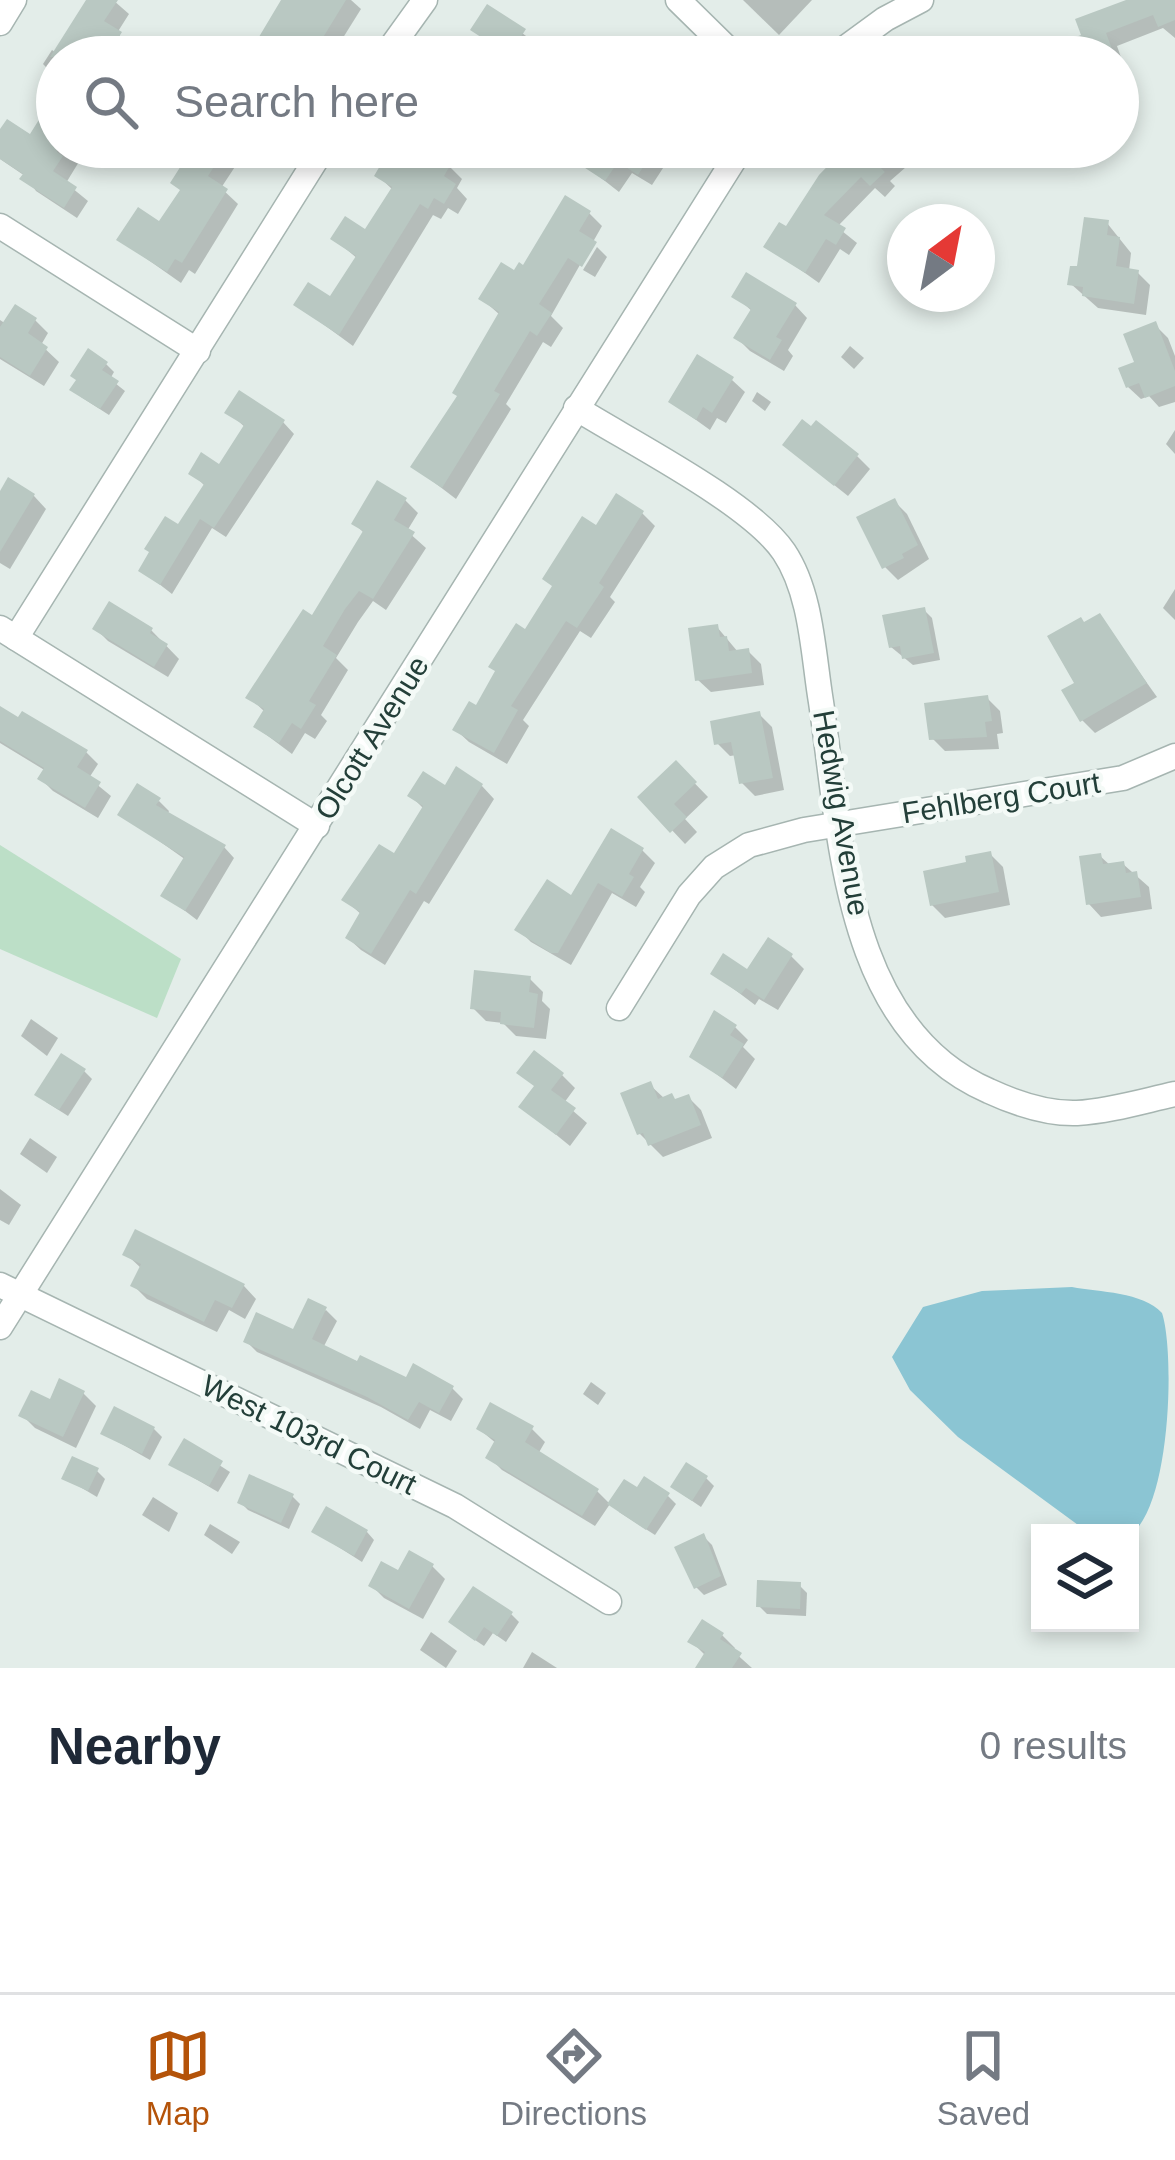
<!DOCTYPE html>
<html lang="en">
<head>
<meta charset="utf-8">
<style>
  :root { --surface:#fff; --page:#f2f2f3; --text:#1f2937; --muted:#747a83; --line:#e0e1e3; --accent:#b45309 }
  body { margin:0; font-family:Arial,sans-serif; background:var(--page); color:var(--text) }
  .controls { position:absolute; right:36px; bottom:36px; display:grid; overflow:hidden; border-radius:0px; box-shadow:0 6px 18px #0003 }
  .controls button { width:108px; height:108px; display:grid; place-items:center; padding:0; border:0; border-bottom:3px solid var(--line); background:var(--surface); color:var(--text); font:60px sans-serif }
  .compass { position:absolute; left:887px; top:204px; width:108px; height:108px; border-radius:50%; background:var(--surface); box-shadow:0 6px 18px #0003; rotate:32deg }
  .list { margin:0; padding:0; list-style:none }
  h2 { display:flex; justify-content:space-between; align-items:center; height:156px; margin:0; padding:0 48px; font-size:51px }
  h2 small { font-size:39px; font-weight:400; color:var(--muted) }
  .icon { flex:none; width:66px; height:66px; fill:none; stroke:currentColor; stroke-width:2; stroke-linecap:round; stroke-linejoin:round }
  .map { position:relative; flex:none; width:1175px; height:1668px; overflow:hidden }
  .search { position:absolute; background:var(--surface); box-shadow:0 6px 18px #0003; left:36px; right:36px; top:36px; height:132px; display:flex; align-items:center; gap:30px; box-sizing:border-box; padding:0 42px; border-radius:66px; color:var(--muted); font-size:45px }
  .sheet { height:324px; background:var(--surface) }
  nav { display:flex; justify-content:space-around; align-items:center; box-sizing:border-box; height:168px; border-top:3px solid var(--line); background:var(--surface); font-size:33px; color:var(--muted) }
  nav a { display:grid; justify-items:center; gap:6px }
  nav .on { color:var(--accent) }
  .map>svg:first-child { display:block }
</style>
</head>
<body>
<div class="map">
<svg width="1175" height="1668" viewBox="0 0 1175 1668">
  <rect width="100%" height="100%" fill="#e3ede9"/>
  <polygon fill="#bcdfc7" points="0,845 181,959 157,1018 0,949"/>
  <path fill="#8bc5d3" d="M1072,1287C1099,1292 1143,1292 1162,1313C1175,1352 1171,1507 1130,1535L1089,1533L958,1437L910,1390L892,1357L923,1307L982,1291Z"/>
  <g fill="#0003">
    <polygon points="89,0 113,0 129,14 117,33 132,47 126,57 57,57 57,78 43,64 52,50 56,53"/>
    <polygon points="287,0 351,0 361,9 331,57 254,57"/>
    <polygon points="743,0 812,0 779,35"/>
    <polygon points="1132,0 1175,0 1175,38 1163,28 1117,46 1127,74 1118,78 1118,57 1068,57 1085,37"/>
    <polygon points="488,8 537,44 529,57 480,57 489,44 474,30"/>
    <polygon points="57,97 57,147 88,147 66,183 88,201 77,218 36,191 25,176 0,159 0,135 31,138"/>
    <polygon points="248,147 221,188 238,204 195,274 189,270 181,283 120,240 160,225 182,191 191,156 184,147"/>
    <polygon points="257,147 276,147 271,155"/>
    <polygon points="593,147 644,147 665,165 652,185 632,173 619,192 582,163"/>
    <polygon points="850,147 929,147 890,181 895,186 885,197 875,188 837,227 857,243 849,255 840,249 819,283 767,246 787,230"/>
    <polygon points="449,166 462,179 457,188 467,199 458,214 448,208 441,219 433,215 353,346 297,305 331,300 358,259 334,239 366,233 393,190 377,175"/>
    <polygon points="589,213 602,226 551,316 563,328 551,347 543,342 506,404 511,409 456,499 414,467 460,397 500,315 482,299"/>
    <polygon points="1107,223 1131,253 1129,271 1137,272 1150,285 1146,315 1098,308 1071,284"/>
    <polygon points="597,247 607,257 595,277 583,270"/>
    <polygon points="735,296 795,305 807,318 788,350 793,356 784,371 750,351 737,338 753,312"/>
    <polygon points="0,320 6,324 35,320 48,333 41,345 59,362 44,386 0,359"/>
    <polygon points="1155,325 1168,338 1175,356 1175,402 1159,407 1149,396 1141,399 1128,387"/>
    <polygon points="850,346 864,358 854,369 841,357"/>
    <polygon points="106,364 114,372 110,379 125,391 109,415 81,397"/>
    <polygon points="732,380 745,392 726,423 717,418 710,430 671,402"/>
    <polygon points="757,392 771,402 765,411 752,401"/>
    <polygon points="228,412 283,422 294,434 226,537 212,528 172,594 141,570 152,553 179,529 206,487 192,473 220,468 246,428"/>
    <polygon points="1175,430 1175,454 1166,444"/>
    <polygon points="857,456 870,469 848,496 799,457"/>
    <polygon points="0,496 34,496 46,509 10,569 0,563"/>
    <polygon points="405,500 418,513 407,531 426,548 386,610 373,601 358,622 336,658 348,670 321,715 327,721 315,739 305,733 292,754 256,727 265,712 249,697 313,619 365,534 355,524"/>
    <polygon points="894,501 907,514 929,559 898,580 885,567"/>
    <polygon points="642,513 655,526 610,597 615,602 591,638 580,631 523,720 529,726 507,764 469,742 456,730 477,709 597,529"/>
    <polygon points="1175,589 1175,620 1163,608"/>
    <polygon points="924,610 932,618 940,660 913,665 891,647"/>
    <polygon points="1099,616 1157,697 1095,733 1082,720 1079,684 1085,625"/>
    <polygon points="717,627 738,652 748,651 761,664 764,685 711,692 698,680"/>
    <polygon points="96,629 151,630 179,659 168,677 108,641"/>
    <polygon points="987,698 1000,711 1003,733 997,734 999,749 945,751 932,738"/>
    <polygon points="0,710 86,752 98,764 89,778 111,796 98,818 53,791 41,779 46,771 0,743"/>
    <polygon points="759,714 772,727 784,790 755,796 742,783 737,755 730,756 717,743"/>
    <polygon points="676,764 708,797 685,819 697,832 685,844 641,797"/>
    <polygon points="482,786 494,799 429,904 424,901 385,965 361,950 348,938 362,915 345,900 395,858 424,809 411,796"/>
    <polygon points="159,801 169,811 167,815 224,847 234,858 197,920 164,895 186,860 121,814"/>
    <polygon points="642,850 655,863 640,887 645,892 636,907 612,893 571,965 531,942 518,929 572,899"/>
    <polygon points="990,854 1003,867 1010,905 945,918 932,905 969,865"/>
    <polygon points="1100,856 1111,866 1123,864 1149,887 1152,909 1101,917 1089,904"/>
    <polygon points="791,956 804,969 778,1010 759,999 755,1005 714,974 748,973"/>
    <polygon points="530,979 543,992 542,1001 550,1009 546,1039 516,1036 503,1023 486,1021 473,1008"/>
    <polygon points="31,1019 58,1038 47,1056 21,1036"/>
    <polygon points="735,1027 748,1040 743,1047 755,1059 736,1089 693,1056"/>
    <polygon points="84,1071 92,1079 68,1116 46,1102"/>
    <polygon points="562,1075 575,1088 564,1103 587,1123 570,1146 522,1107 536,1088"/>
    <polygon points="650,1085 665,1099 677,1102 688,1097 701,1110 712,1138 663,1157 639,1133"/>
    <polygon points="30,1138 57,1157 47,1173 20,1154"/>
    <polygon points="0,1189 21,1205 9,1225 0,1220"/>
    <polygon points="126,1254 244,1286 256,1299 245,1319 229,1310 217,1332 147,1299 134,1286 142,1269"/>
    <polygon points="326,1310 337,1321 323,1348 407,1381 452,1388 463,1399 451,1421 430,1410 420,1429 381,1407 257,1352 246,1341 295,1333"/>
    <polygon points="591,1382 606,1393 598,1405 583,1394"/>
    <polygon points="83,1393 96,1406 76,1448 35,1428 22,1415"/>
    <polygon points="154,1429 162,1437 150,1460 104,1434"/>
    <polygon points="479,1429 532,1429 545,1442 538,1454 597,1491 610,1504 595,1526 502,1470 489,1457 497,1444"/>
    <polygon points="185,1443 230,1472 218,1492 172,1465"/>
    <polygon points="97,1471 105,1479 97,1497 65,1478"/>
    <polygon points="706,1478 714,1486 701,1507 682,1494"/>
    <polygon points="292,1496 300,1504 289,1529 248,1510 240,1502"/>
    <polygon points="668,1496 676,1504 655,1535 619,1512"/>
    <polygon points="153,1497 178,1513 169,1532 142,1515"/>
    <polygon points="210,1524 240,1542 232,1554 204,1535"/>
    <polygon points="315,1532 367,1532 374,1540 362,1562"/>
    <polygon points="704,1537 712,1545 727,1585 704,1595 696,1587"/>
    <polygon points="432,1566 445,1579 423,1619 384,1598 371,1585"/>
    <polygon points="799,1585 807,1593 806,1616 767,1614 759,1606"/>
    <polygon points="511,1614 519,1622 506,1642 493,1633 484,1646 460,1630"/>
    <polygon points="431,1632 457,1651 446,1668 420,1650"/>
    <polygon points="722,1635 735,1648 733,1651 752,1668 698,1668 706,1656 691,1641"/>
    <polygon points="532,1652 557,1668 523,1668"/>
  </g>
  <g fill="#b9c8c2">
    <polygon points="86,0 118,0 104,21 122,32 106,57 50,57"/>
    <polygon points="281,0 346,0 311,57 291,47 285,57 247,57"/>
    <polygon points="1126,0 1175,0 1175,20 1158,27 1153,15 1106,33 1115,57 984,57 983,54 1029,39 1033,53 1081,35 1075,19"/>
    <polygon points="487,4 526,29 508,57 477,57 487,41 470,30"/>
    <polygon points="57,91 57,152 63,156 53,171 77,187 64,208 19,179 23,174 0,159 0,129 7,119 30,134"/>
    <polygon points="193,147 208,147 221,156 208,176 228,189 182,263 175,259 167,272 116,240 138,207 159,221 180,190 170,183"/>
    <polygon points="424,147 451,164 444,176 456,184 444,204 434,198 428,209 420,204 339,335 293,305 308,282 330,296 356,256 330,239 345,216 365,229 392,187 374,176 387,154 411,168"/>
    <polygon points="589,147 656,147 638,175 618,162 605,181 579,164"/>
    <polygon points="846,147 899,147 880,167 885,172 870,186 861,177 824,215 846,228 836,245 826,239 805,273 763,247 779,222 786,226 819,175"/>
    <polygon points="565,195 591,211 579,231 597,242 582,267 568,258 539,304 552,313 537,336 530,331 494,391 500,394 442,488 410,467 457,396 452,393 499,312 478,299 501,262 514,270 519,262 523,265"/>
    <polygon points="1084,217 1109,220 1107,235 1120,237 1116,266 1139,270 1134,304 1082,296 1083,287 1067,285 1070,266 1077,266"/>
    <polygon points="746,272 797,303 776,337 782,340 770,360 733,338 751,309 731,297"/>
    <polygon points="15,304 37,318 28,333 48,347 30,376 0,357 0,327"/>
    <polygon points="1156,321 1175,371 1175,386 1145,398 1139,383 1126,388 1118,368 1134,362 1123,334"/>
    <polygon points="88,348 108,362 102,370 119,381 100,409 69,390 76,380 70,376"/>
    <polygon points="697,354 734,377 712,413 703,407 696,420 668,402"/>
    <polygon points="239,390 285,420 214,528 200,519 160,585 138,571 149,552 144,549 165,516 178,524 204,484 188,474 201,452 219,464 244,425 224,413"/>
    <polygon points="802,419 811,426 816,420 859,454 834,486 782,445"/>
    <polygon points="8,477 35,494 0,552 0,491"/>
    <polygon points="377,480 407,498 394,520 415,532 373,599 359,591 345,609 323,646 337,655 309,701 316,705 301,729 292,723 279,743 253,727 264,709 245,698 303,609 312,615 363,531 351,524"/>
    <polygon points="616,493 644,511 599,583 604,587 577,628 566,621 511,706 518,710 494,753 452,730 469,701 476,705 495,671 488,667 516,623 525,629 552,586 542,579 582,516 596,525"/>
    <polygon points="895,498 918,545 902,554 904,558 882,569 856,517"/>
    <polygon points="109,601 153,628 150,633 168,644 154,667 92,629"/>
    <polygon points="925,607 934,653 902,659 900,646 889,648 882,615"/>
    <polygon points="1100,613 1147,683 1080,722 1061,690 1074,683 1047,636 1081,617 1084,622"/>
    <polygon points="718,624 720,637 727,636 729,651 749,648 752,673 695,681 688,628"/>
    <polygon points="988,695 992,721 985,722 987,737 929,740 924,703"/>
    <polygon points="0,706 18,717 22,711 88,750 77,767 101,782 85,808 37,779 44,768 0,741"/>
    <polygon points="760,711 773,778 739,784 731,742 714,745 710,721"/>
    <polygon points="676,760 697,782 674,804 687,817 670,833 637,797"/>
    <polygon points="456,766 483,784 416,894 410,890 371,954 345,938 360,912 341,900 379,844 394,853 423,806 407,796 423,771 445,785"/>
    <polygon points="137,783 161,798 156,805 226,845 185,911 160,896 184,857 117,815"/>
    <polygon points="611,828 644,848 629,874 634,877 622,897 598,883 558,953 551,953 514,930 547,879 571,895"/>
    <polygon points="991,851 999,892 930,906 923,871 966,862 965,856"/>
    <polygon points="1101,853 1103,864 1124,861 1126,873 1137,871 1141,897 1086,905 1079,856"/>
    <polygon points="768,937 793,954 764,1000 746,988 741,994 710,974 723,953 747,969"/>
    <polygon points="474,970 531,976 529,992 538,994 534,1028 500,1024 501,1012 470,1009"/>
    <polygon points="714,1010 737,1025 730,1035 744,1044 722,1078 689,1057"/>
    <polygon points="534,1050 564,1073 551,1090 576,1108 556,1135 518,1107 534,1086 516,1073"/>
    <polygon points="61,1053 86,1069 59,1110 34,1095"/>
    <polygon points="651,1081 658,1099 672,1093 675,1099 689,1094 701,1125 648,1146 643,1133 637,1135 620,1093"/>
    <polygon points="135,1229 245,1284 232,1308 215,1300 204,1322 130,1286 141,1264 122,1255"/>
    <polygon points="308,1298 327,1307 312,1339 357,1361 360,1355 406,1377 413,1363 454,1386 439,1413 419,1402 408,1420 367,1397 243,1342 256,1312 293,1329"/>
    <polygon points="59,1378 85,1391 63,1437 18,1416 31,1390 50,1399"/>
    <polygon points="490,1402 534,1426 525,1442 599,1489 582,1516 485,1458 495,1440 476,1429"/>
    <polygon points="114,1406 155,1427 142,1454 100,1434"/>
    <polygon points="184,1438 223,1461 209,1486 168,1465"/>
    <polygon points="72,1456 99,1468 88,1491 61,1479"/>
    <polygon points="686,1462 708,1476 692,1501 670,1487"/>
    <polygon points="249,1474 294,1494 281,1523 237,1503"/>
    <polygon points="644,1476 670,1493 646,1530 607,1504 624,1479 637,1487"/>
    <polygon points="326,1506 368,1530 354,1556 311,1532"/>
    <polygon points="704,1533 721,1576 694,1589 674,1547"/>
    <polygon points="409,1550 434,1564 409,1609 368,1586 381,1561 398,1570"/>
    <polygon points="757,1580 801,1582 800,1609 756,1607"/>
    <polygon points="473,1586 513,1612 497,1636 484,1627 475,1641 448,1622"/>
    <polygon points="702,1619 724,1633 720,1639 742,1653 732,1668 695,1668 705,1652 687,1642"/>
  </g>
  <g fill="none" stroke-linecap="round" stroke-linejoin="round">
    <g stroke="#a6b5b1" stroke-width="27">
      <g id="street">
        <polyline points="678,0 736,57"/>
        <polyline points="0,23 14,0"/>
        <polyline points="384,57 425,0"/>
        <polyline points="833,57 885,19 921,0"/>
        <polyline points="0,226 198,351"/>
        <path d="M576,408C630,442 751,503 784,552C812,594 813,654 821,702C841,836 844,1028 989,1091C1015,1103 1048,1114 1077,1113C1110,1111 1143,1101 1175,1094"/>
        <polyline points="0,628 317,826"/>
        <polyline points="16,638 324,147"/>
        <polyline points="619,1008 689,895 714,867 749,845 804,830 1123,778 1175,756"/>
        <polyline points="0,1285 455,1506 609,1602"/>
        <polyline points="0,1327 742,147"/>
      </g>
    </g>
    <use href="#street" stroke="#fff" stroke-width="24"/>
  </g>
  <g text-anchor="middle" stroke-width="9" stroke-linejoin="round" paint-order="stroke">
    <g font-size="30" fill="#233f39" stroke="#f4faf7">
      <text transform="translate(372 738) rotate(-58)" y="10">Olcott Avenue</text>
      <text transform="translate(1001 798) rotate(-9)" y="10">Fehlberg Court</text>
      <text transform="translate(841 813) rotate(80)" y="10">Hedwig Avenue</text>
      <text transform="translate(309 1435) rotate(26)" y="10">West 103rd Court</text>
    </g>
  </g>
</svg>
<div class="controls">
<button><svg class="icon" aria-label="layers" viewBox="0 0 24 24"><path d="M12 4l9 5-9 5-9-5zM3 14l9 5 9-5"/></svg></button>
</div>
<svg class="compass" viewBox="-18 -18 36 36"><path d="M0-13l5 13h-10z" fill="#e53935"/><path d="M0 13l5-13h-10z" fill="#747a83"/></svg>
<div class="search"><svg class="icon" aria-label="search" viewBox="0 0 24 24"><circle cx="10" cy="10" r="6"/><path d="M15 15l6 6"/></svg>Search here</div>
</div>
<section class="sheet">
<h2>Nearby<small>0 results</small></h2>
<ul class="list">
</ul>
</section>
<nav>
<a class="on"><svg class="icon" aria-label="map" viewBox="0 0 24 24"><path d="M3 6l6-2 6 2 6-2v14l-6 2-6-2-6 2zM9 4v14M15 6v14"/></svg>Map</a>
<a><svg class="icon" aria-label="directions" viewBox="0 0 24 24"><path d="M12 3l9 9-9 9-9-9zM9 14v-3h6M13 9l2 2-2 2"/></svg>Directions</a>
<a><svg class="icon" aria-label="saved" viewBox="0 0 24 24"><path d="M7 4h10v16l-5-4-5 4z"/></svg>Saved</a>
</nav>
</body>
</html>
